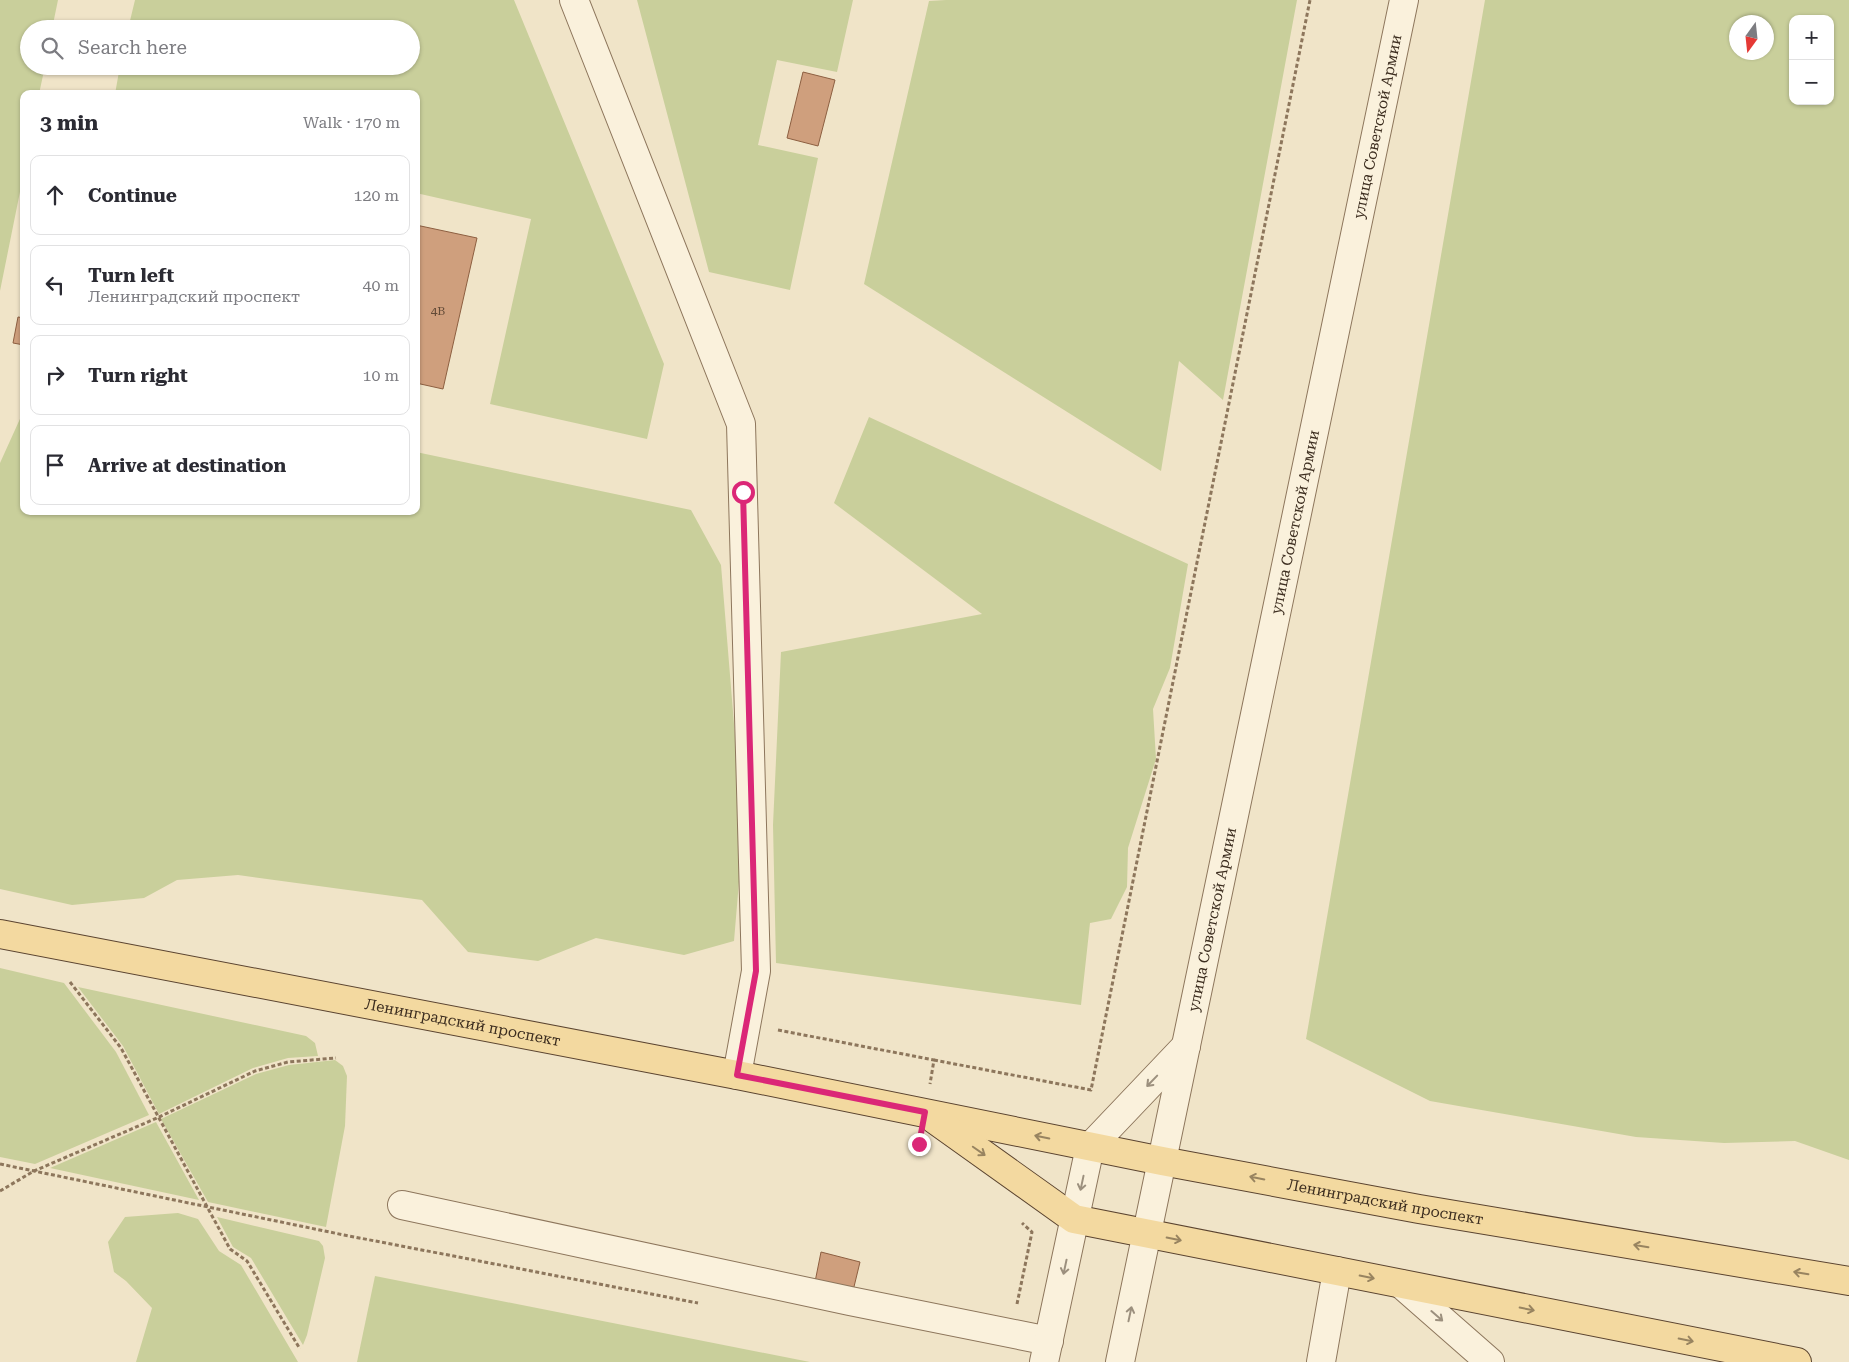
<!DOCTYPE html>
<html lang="en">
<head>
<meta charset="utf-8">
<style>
  :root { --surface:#fff; --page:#f2f2f3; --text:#2b2b33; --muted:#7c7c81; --line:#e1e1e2 }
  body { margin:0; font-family:"Roboto Serif",serif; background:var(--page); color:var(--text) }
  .controls { position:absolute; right:15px; top:15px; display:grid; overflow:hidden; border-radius:10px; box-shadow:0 1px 4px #0004 }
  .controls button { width:45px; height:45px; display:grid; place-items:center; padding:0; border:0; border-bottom:1px solid var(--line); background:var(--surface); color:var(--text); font:25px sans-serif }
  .compass { position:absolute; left:1729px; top:15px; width:45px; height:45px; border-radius:50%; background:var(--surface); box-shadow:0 1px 4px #0004; rotate:195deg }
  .stop { position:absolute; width:15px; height:15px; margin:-11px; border:4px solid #db2777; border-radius:50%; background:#fff }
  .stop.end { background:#db2777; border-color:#fff; box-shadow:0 1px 5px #0008 }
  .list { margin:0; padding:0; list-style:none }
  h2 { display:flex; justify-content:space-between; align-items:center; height:65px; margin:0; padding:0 20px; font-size:21px }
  h2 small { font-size:16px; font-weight:400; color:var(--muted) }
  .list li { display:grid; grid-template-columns:32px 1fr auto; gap:15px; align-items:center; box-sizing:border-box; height:80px; margin:0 10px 10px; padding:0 10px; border:1px solid var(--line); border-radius:10px }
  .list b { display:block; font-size:19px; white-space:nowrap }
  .list p { margin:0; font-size:16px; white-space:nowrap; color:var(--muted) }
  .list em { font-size:16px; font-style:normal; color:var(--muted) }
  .icon { flex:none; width:28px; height:28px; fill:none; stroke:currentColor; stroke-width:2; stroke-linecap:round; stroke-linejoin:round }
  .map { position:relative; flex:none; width:1849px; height:1362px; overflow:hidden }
  .search { position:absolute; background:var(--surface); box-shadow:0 1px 4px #0004; left:20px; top:20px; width:400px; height:55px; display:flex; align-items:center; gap:12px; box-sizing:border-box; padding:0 18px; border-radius:28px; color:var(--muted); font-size:19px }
  .panel { position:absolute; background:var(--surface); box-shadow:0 1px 4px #0004; left:20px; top:90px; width:400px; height:425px; border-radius:10px }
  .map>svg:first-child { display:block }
</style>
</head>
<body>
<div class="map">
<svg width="1849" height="1362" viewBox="0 0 1849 1362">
  <rect width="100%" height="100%" fill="#f0e4c8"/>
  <g fill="#c9cf9b" fill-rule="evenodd">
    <polygon points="0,0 58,0 52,29 29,29 29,66 45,66 39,94 24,94 24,172 0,291"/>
    <polygon points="135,0 514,0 664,364 647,439 490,404 531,219 416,193 416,94 115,94 120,66 411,66 411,29 128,29"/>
    <polygon points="637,0 853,0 837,72 777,60 758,145 818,158 790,290 709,272"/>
    <polygon points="946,0 1297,0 1223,400 1179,361 1161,471 864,284 929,1"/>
    <path d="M1485,0H1849V1160L1795,1141L1724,1143L1636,1137L1430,1101L1306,1039ZM1793,19H1830V101H1793ZM1736,22H1766V52H1736Z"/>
    <polygon points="24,410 24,511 416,511 416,452 691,510 721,565 743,834 734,941 684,955 596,938 538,961 468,952 422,900 238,875 177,880 144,898 72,905 0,889 0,463"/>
    <polygon points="869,417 1188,564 1170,668 1153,709 1156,759 1128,848 1127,887 1111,919 1090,923 1081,1005 776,963 773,825 781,652 982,614 834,503"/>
    <polygon points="0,968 64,983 116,1052 149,1115 35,1164 0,1157"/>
    <polygon points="78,987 306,1036 315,1043 318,1056 288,1058 253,1068 159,1114 123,1046"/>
    <polygon points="335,1060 343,1066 347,1076 345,1126 326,1227 208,1202 161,1119 256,1074 289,1065"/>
    <polygon points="156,1122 199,1200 50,1168"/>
    <polygon points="178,1213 198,1219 219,1251 241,1265 298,1362 136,1362 152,1308 126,1281 114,1272 108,1242 125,1217"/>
    <polygon points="217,1217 319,1241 323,1246 325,1258 307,1335 303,1345 251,1258 233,1247"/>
    <polygon points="375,1276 810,1362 357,1362"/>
  </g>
  <g fill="#cf9f7d" stroke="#8d5f41">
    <polygon points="803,72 835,80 818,146 787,138"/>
    <polygon points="416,225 477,238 443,389 416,383"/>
    <polygon points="18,317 24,318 24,345 13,343"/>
    <polygon points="821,1252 860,1262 852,1295 814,1287"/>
  </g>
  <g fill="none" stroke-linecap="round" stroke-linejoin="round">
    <g stroke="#8d765c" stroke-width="30">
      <g id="minor">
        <polyline points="574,0 741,424 756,971 737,1075"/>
        <polyline points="402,1205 850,1301 1049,1341"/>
        <polyline points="1401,1284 1490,1362"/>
        <polyline points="1044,1362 1090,1147 1186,1046"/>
        <path id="s1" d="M1120,1362L1404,0"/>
        <polyline points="1321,1362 1337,1271"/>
      </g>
    </g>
    <g stroke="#5b4430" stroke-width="30">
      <g id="major">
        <path id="s2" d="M0,934L737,1075L1162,1161L1419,1209L1849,1281"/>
        <polyline points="934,1119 1074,1219 1797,1362"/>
      </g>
    </g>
    <g stroke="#8d765c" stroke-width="3" stroke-dasharray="4 2.5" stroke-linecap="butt">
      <polyline points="70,982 121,1048 230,1249 247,1261 300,1349"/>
      <polyline points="778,1030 934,1060 930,1084"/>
      <polyline points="934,1060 1091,1090 1310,0"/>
      <polyline points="0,1164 344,1235 698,1303"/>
      <polyline points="0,1191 34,1171 157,1118 255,1071 288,1062 336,1058"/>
      <polyline points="1017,1304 1032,1232 1022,1223"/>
    </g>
    <use href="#minor" stroke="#faf1dc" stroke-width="28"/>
    <use href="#major" stroke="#f3d9a0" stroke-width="28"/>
  </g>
  <defs><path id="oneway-shaft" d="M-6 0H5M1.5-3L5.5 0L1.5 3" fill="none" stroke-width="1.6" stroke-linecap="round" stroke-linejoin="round" transform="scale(1.25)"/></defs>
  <g stroke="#9c907e">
    <use href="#oneway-shaft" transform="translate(1152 1081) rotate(134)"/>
    <use href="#oneway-shaft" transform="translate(1082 1183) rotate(102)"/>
    <use href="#oneway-shaft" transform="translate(1065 1267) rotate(102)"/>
    <use href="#oneway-shaft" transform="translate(1130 1314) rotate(-78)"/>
    <use href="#oneway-shaft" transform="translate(1437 1316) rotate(41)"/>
  </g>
  <g stroke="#988460">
    <use href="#oneway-shaft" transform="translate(1042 1137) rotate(-168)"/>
    <use href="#oneway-shaft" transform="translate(979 1151) rotate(35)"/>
    <use href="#oneway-shaft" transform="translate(1257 1178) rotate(-169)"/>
    <use href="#oneway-shaft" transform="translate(1174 1239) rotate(11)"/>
    <use href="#oneway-shaft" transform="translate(1641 1246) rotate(-171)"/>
    <use href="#oneway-shaft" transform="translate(1801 1273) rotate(-171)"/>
    <use href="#oneway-shaft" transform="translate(1367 1277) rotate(11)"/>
    <use href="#oneway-shaft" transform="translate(1527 1309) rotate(11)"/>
    <use href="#oneway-shaft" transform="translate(1686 1340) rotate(11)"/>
  </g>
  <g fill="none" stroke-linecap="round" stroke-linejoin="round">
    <polyline stroke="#db2777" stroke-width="6" points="743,492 756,971 737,1075 925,1112 919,1144"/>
  </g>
  <g text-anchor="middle" stroke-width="4.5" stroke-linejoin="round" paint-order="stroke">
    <g font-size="12" fill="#624a37">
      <text x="438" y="315">4В</text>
    </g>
    <g font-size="15" fill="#3d2e20" stroke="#f7eed8">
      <text dy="5" stroke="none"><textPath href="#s1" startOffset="1262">улица Советской Армии</textPath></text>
      <text dy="5" stroke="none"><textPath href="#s1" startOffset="858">улица Советской Армии</textPath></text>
      <text dy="5" stroke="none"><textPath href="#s1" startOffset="452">улица Советской Армии</textPath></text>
      <text dy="5" stroke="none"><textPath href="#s2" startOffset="471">Ленинградский проспект</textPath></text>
      <text dy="5" stroke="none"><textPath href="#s2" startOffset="1411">Ленинградский проспект</textPath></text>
    </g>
  </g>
</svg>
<div class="controls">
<button>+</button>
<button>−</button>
</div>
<svg class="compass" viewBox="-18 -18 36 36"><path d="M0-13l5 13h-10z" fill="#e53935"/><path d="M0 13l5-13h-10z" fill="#7c7c81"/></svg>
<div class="stop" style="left:743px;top:492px"></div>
<div class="stop end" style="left:919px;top:1144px"></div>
<div class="search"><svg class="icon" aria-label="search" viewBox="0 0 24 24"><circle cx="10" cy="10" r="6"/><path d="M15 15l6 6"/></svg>Search here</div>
<section class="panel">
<h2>3 min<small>Walk · 170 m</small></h2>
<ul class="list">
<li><svg class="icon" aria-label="ahead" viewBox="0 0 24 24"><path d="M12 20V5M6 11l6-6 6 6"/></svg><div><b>Continue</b></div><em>120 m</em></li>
<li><svg class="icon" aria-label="left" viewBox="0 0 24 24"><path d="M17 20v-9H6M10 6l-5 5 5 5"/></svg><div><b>Turn left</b><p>Ленинградский проспект</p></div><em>40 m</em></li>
<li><svg class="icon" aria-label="right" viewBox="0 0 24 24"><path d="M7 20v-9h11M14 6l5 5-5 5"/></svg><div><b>Turn right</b></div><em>10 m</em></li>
<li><svg class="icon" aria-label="arrive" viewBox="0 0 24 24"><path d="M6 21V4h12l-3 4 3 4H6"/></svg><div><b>Arrive at destination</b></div></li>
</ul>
</section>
</div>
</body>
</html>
